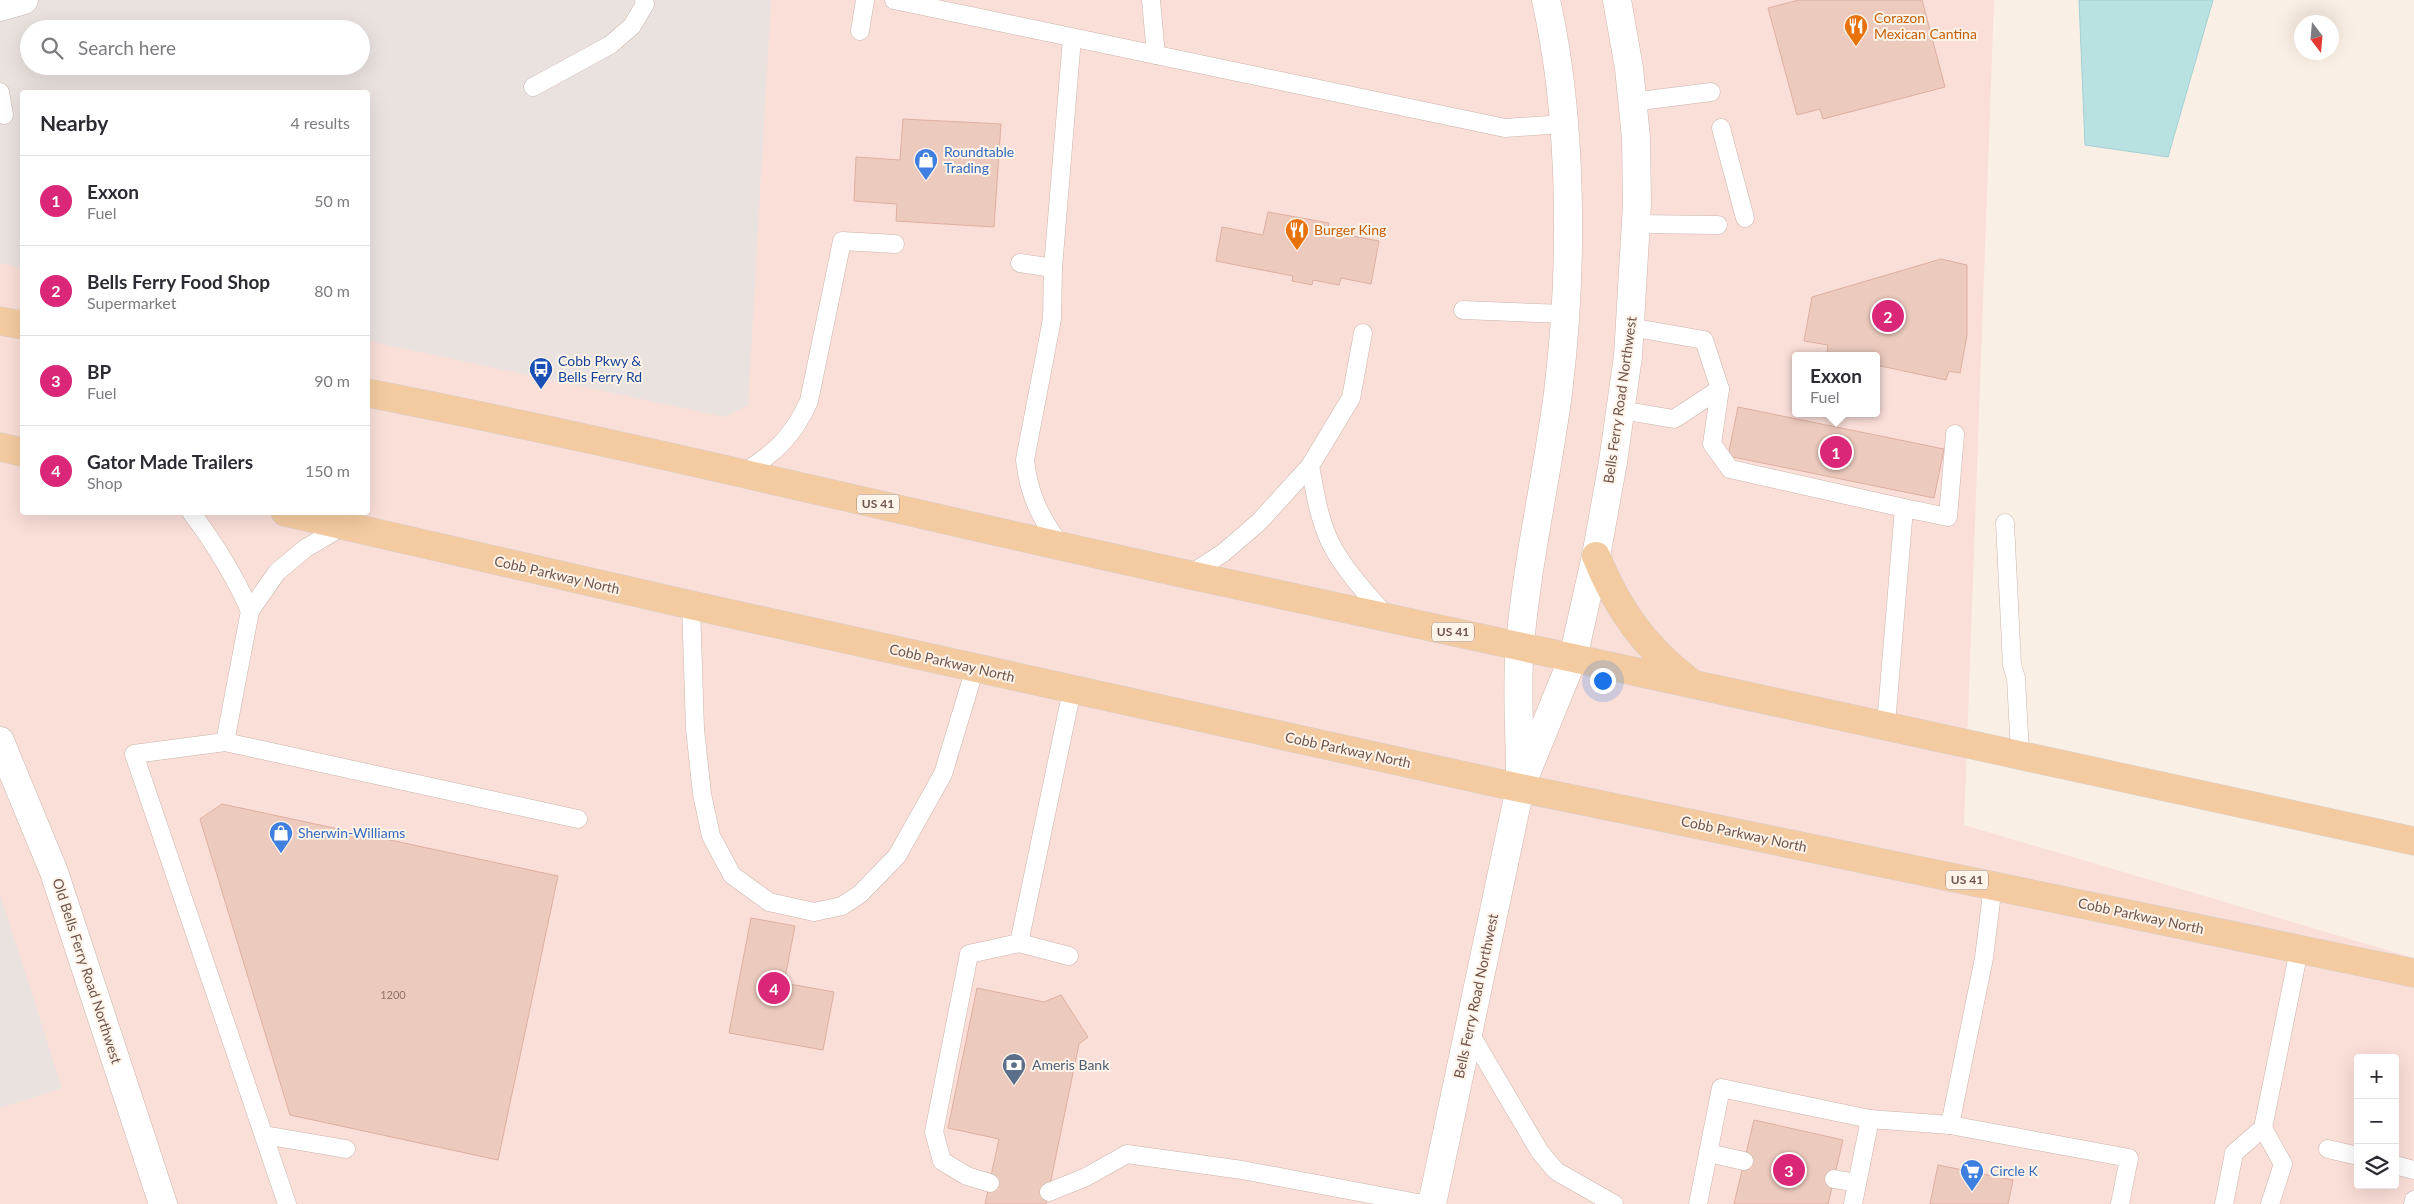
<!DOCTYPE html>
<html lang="en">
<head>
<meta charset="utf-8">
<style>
  :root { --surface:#fff; --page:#f7f7f7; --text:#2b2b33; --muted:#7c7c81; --line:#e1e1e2; --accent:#db2777 }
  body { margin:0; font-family:Lato,sans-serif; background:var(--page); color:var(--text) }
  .controls { position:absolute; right:15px; bottom:15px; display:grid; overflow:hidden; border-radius:5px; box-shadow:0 5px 20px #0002 }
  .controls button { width:45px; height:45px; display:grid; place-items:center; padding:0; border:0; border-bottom:1px solid var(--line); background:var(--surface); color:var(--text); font:25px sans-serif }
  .compass { position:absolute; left:2294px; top:15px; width:45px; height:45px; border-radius:50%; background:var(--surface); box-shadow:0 5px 20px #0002; rotate:164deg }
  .you { position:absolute; left:1602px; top:680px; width:18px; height:18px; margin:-12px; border:4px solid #fff; border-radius:50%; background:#1a73e8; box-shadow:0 0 0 8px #1a73e833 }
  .badge { display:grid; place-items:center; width:32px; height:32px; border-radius:50%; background:var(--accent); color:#fff; font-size:16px; font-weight:700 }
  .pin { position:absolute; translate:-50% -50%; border:2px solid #fff; box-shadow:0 1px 5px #0006 }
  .popup { position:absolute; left:1792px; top:352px; width:88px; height:65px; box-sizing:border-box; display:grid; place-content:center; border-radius:5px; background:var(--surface); filter:drop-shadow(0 1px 4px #0005); font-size:16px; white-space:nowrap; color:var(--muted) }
  .popup b { font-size:19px; color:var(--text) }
  .popup::after { content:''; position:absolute; left:50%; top:100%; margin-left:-10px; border:10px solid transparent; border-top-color:var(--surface) }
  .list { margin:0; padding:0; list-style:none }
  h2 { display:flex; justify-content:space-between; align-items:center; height:65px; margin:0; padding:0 20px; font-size:21px }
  h2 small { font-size:16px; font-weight:400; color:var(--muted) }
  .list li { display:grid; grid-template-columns:32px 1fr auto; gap:15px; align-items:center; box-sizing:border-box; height:90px; padding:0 20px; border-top:1px solid var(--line) }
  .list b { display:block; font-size:19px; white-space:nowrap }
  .list p { margin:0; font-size:16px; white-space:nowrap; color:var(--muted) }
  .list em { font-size:16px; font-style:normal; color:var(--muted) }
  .icon { flex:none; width:28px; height:28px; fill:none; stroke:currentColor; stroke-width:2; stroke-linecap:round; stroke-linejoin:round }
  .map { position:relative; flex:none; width:2414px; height:1204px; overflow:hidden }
  .search { position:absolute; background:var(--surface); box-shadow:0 5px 20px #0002; left:20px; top:20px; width:350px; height:55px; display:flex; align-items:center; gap:12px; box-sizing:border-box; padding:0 18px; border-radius:28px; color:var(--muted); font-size:19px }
  .panel { position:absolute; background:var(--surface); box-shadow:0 5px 20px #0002; left:20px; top:90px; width:350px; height:425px; border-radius:5px }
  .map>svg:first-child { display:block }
</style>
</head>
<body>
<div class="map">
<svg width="2414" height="1204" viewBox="0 0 2414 1204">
  <rect width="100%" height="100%" fill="#faefe4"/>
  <path fill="#faded8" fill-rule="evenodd" d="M0,0H1994L1964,825L2414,958V1204H0ZM29,29H361V66H29ZM22,92H368V512H22ZM1796,356H1876V413H1796ZM2358,1058H2395V1185H2358Z"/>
  <g fill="#eae2de" fill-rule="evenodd">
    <path d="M0,0H771L748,405L725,417L368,341V92H22V268L0,263ZM29,29H361V66H29Z"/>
    <polygon points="0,894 62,1088 0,1108"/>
  </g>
  <polygon fill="#bae1e2" stroke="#a1d1d3" points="2079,0 2213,0 2168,157 2085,145"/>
  <g fill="#edcabe" stroke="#deaf9f">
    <polygon points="1799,0 1922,0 1945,87 1823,119 1820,109 1797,115 1768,8"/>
    <polygon points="903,119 1001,124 994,227 896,221 897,204 854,201 856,157 900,160"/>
    <polygon points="1268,212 1329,223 1327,231 1379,241 1371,284 1341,278 1339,285 1313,280 1312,285 1292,281 1293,276 1216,261 1222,227 1263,235"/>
    <polygon points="1941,259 1967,265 1967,335 1960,373 1949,371 1946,380 1876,365 1876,356 1827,354 1828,345 1804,341 1812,297"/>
    <polygon points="1738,407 1944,449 1934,498 1728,456"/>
    <polygon points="222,804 558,876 498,1160 290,1115 200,819"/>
    <polygon points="751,918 795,926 784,983 834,992 823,1050 729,1033"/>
    <polygon points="977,988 1044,1002 1061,995 1088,1037 1079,1044 1046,1204 985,1204 999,1139 948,1128"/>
    <polygon points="1754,1120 1843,1140 1828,1204 1734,1204"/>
    <polygon points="1938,1165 2013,1180 2008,1204 1930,1204"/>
  </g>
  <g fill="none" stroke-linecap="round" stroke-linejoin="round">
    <g stroke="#cab5ab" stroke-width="19">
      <g id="lane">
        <polyline points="894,0 1505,128 1564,124"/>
        <polyline points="1151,0 1156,55"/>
        <polyline points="860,31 865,0"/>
        <polyline points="533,87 610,45 632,26 645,4 644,0"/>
        <polyline points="0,92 4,115"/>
        <polyline points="1632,102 1711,92"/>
        <polyline points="1721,128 1745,218"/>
        <polyline points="1636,224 1718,225"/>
        <polyline points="1020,263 1053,268"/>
        <polyline points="1463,310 1564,314"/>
        <polyline points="1630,327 1704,340 1720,389 1712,444 1730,469 1904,508 1886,725"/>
        <polyline points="1621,410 1674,419 1720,389"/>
        <path d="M1310,466C1315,492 1319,520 1331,544C1345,571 1367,594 1387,617"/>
        <path d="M741,474C774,454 793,437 809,401L842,241L895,244"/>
        <polyline points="1904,508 1948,517 1955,434"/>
        <path d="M191,512C215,544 234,574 250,611L277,572L306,548L343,526"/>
        <polyline points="2005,523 2012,665 2016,678 2020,754"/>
        <path d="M1060,545C1040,516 1029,496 1025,460L1052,319L1053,268L1072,38"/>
        <polyline points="1189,575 1223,553 1259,522 1310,466 1351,398 1363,333"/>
        <polyline points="691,605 695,729 702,794 711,836 732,875 769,902 814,912 842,906 860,894 897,856 943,774 975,668"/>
        <polyline points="225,742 250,611"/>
        <polyline points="1019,943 1069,956"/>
        <polyline points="1468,1030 1540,1152 1556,1171 1614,1204"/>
        <polyline points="1950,1125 1984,958 1993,885"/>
        <polyline points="2263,1128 2283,1164 2270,1204"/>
        <polyline points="264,1135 346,1149"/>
        <polyline points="2328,1149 2358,1156"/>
        <polyline points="1708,1153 1744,1161"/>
        <polyline points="2395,1165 2414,1170"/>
        <polyline points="1834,1179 1857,1183"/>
        <polyline points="990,1183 967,1176 942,1161 934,1132 969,954 1019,943 1072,690"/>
        <polyline points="1049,1192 1086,1177 1127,1154 1242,1170 1423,1204"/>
        <polyline points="287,1204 134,754 225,742 578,819"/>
        <polyline points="1698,1204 1721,1088 1870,1119 1950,1125 2129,1158 2120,1204"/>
        <polyline points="1853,1204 1870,1119"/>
        <polyline points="2224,1204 2234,1153 2263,1128 2299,950"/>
        <polyline points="2413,1204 2414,1200"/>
      </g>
    </g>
    <g stroke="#cab5ab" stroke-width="29">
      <g id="street">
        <polyline points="0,7 24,0"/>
        <polyline points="0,741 54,872 163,1204"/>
      </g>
    </g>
    <g stroke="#cfb7ac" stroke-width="29">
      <g id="secondary">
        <path d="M1520,774C1520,731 1516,687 1520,645C1527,561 1547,477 1558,393C1573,271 1573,120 1546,0"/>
        <polyline points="1432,1204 1520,788 1573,658 1596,556 1613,462 1628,356 1637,204 1636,138 1629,68 1617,0"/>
      </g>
    </g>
    <g stroke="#d7cfcd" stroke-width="29">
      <g id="primary">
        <polyline points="0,321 22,325"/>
        <path d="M368,393C643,447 916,515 1190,575C1598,664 2007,749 2414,841"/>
        <polyline points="0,447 22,452"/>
        <polyline points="285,512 691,605 1520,788 2414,973"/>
        <path d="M1596,556C1617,608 1644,647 1689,681"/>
      </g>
    </g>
    <use href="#lane" stroke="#fff" stroke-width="18"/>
    <use href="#street" stroke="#fff" stroke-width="28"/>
    <use href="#secondary" stroke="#fff" stroke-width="28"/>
    <use href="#primary" stroke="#f4cba1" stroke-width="28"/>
  </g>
  <defs>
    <g id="restaurant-pin" transform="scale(1.25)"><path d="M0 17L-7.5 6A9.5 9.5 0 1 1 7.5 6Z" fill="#e8710a" stroke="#fdf3e9"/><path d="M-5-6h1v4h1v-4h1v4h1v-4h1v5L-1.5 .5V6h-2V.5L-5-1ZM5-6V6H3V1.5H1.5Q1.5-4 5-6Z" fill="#fff"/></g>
    <g id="shop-pin" transform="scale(1.25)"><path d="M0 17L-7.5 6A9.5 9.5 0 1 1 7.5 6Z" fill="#3f7fe0" stroke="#fdf3e9"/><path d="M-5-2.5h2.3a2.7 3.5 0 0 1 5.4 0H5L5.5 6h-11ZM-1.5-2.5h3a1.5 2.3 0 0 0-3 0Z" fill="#fff"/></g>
    <g id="bus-pin" transform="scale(1.25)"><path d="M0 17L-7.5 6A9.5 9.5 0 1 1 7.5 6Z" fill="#1a4fb4" stroke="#fdf3e9"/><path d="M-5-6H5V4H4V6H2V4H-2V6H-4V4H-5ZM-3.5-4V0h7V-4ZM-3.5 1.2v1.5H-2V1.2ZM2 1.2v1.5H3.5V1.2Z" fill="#fff"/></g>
    <g id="bank-pin" transform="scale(1.25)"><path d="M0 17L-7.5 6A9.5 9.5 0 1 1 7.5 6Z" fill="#5c6f8a" stroke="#fdf3e9"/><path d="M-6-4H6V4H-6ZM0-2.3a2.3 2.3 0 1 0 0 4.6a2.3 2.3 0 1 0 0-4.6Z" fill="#fff"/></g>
    <g id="supermarket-pin" transform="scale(1.25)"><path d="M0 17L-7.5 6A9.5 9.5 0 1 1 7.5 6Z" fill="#3f7fe0" stroke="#fdf3e9"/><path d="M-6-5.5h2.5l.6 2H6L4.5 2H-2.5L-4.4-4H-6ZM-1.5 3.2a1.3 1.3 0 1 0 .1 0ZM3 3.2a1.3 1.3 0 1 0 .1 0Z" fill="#fff"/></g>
  </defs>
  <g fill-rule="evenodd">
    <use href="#restaurant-pin" x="1856" y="26"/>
    <use href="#shop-pin" x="926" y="160"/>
    <use href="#restaurant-pin" x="1297" y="230"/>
    <use href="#bus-pin" x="541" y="369"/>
    <use href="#shop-pin" x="281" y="833"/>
    <use href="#bank-pin" x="1014" y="1065"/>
    <use href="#supermarket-pin" x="1972" y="1171"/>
  </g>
  <g text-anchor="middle" stroke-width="4" stroke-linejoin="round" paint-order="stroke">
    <g font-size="11" fill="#8f7268">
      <text x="393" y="999">1200</text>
    </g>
    <g fill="#fdf3e9" stroke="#9a847b" stroke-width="1">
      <rect x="857" y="494.5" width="42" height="19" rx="4"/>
      <rect x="1432" y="622.5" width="42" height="19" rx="4"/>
      <rect x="1946" y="870.5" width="42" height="19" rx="4"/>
    </g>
    <g font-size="12" font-weight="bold" fill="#70544c">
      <text x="878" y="508">US 41</text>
      <text x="1453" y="636">US 41</text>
      <text x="1967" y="884">US 41</text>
    </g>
    <g font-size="14" fill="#c56008" stroke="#fdf3e9" text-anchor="start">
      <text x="1874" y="23">Corazon<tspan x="1874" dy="16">Mexican Cantina</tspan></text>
      <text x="1314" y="235">Burger King</text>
    </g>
    <g font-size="14" fill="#366cbe" stroke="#fdf3e9" text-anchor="start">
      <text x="944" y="157">Roundtable<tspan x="944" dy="16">Trading</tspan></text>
      <text x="298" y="838">Sherwin-Williams</text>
      <text x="1990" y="1176">Circle K</text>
    </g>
    <g font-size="14" fill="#164399" stroke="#fdf3e9" text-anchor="start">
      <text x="558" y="366">Cobb Pkwy &amp;<tspan x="558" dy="16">Bells Ferry Rd</tspan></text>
    </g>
    <g font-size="14" fill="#70544c" stroke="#fdf3e9">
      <text transform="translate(1620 400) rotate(-82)" y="5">Bells Ferry Road Northwest</text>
      <text transform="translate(557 575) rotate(13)" y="5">Cobb Parkway North</text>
      <text transform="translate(952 663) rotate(13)" y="5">Cobb Parkway North</text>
      <text transform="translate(1348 750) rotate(12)" y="5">Cobb Parkway North</text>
      <text transform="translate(1744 834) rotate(12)" y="5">Cobb Parkway North</text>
      <text transform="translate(2141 916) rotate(12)" y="5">Cobb Parkway North</text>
      <text transform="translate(87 971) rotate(72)" y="5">Old Bells Ferry Road Northwest</text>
      <text transform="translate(1476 996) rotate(-78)" y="5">Bells Ferry Road Northwest</text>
    </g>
    <g font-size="14" fill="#4e5e75" stroke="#fdf3e9" text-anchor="start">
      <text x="1032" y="1070">Ameris Bank</text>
    </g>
  </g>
</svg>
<div class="controls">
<button>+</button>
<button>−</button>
<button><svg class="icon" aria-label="layers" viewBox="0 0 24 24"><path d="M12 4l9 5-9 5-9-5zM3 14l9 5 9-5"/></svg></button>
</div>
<svg class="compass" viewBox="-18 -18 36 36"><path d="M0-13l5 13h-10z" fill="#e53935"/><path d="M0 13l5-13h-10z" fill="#7c7c81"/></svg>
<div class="you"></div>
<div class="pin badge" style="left:1836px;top:452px">1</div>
<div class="popup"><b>Exxon</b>Fuel</div>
<div class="pin badge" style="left:1888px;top:316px">2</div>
<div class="pin badge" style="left:1789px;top:1170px">3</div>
<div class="pin badge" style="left:774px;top:988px">4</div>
<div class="search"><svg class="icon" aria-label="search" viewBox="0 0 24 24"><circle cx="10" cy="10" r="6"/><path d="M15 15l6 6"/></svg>Search here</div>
<section class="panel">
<h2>Nearby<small>4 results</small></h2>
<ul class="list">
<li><span class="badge">1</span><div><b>Exxon</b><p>Fuel</p></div><em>50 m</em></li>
<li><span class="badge">2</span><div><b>Bells Ferry Food Shop</b><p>Supermarket</p></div><em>80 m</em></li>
<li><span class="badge">3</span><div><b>BP</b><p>Fuel</p></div><em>90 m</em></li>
<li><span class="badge">4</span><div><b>Gator Made Trailers</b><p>Shop</p></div><em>150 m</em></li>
</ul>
</section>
</div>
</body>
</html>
